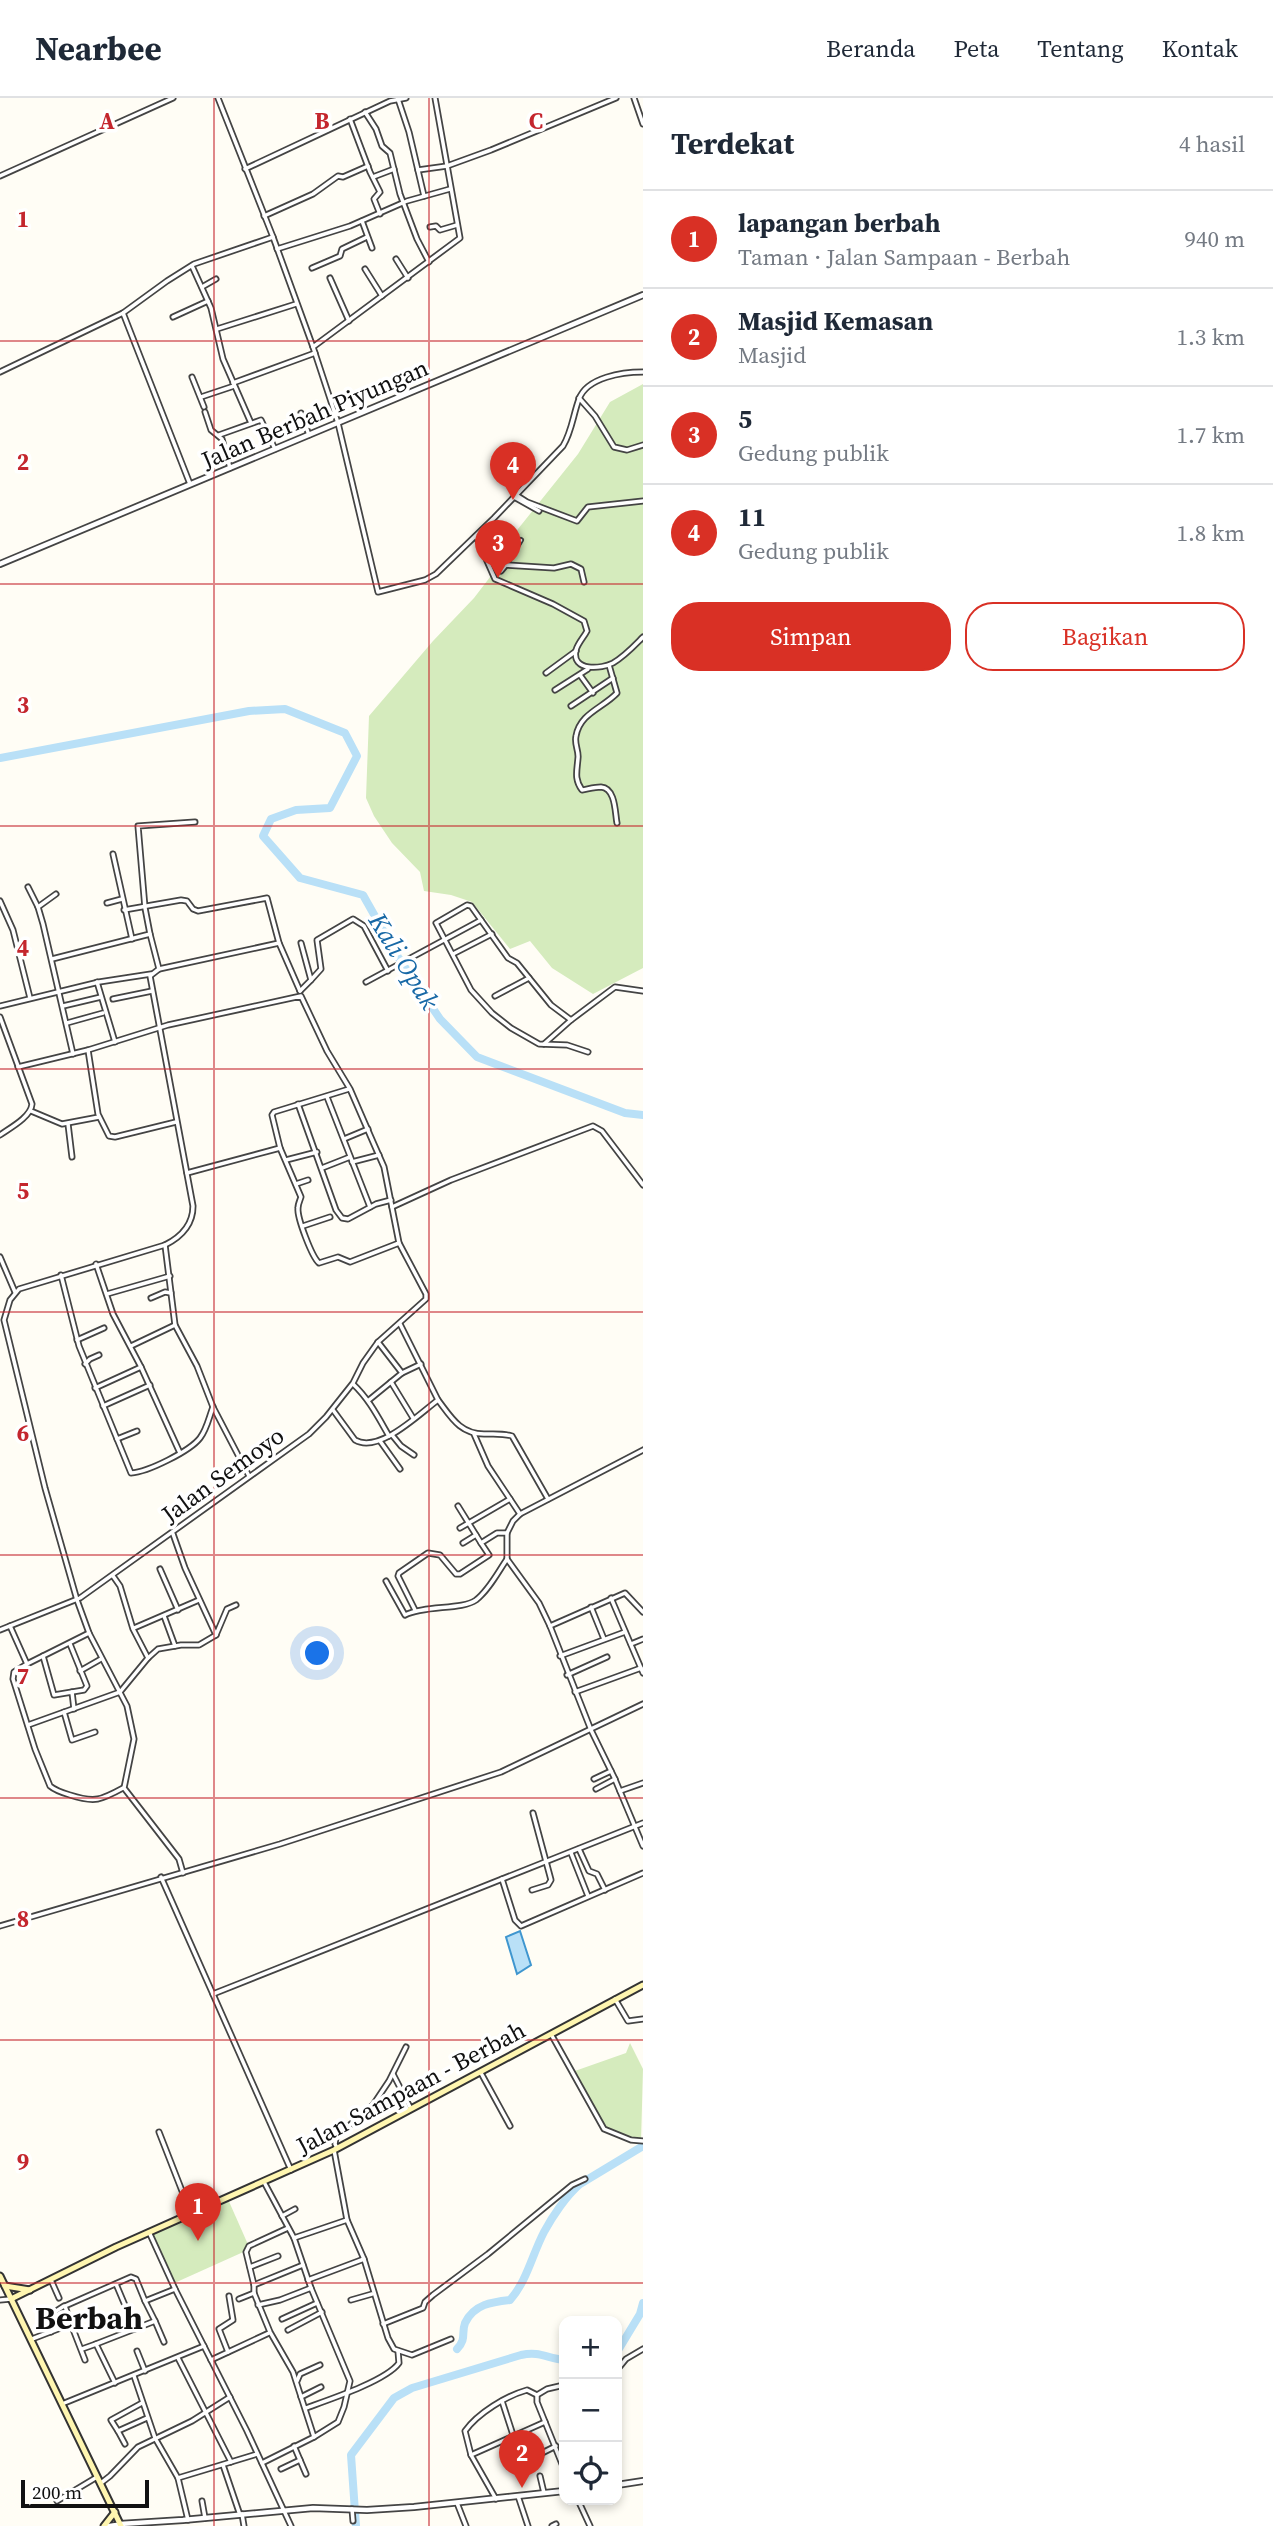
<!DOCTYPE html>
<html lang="id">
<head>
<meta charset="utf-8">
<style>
  :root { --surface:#fff; --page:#f2f2f3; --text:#1f2937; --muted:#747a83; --line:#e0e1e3; --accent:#d93025 }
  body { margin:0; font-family:"Source Serif 4",serif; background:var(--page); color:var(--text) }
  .controls { position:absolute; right:21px; bottom:21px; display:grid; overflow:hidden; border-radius:14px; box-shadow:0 4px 10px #0003 }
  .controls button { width:63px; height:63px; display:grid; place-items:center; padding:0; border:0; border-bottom:2px solid var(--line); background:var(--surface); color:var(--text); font:35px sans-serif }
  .scale { position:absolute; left:21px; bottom:18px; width:128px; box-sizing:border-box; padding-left:7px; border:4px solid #111; border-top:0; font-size:19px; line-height:24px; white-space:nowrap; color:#111; -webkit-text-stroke:5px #fff; paint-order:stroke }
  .you { position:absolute; left:318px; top:1556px; width:24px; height:24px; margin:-18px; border:5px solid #fff; border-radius:50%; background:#1a73e8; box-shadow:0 0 0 10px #1a73e833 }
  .badge { display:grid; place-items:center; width:46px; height:46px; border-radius:50%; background:var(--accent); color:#fff; font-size:23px; font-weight:700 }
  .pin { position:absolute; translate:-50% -58px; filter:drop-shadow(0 2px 4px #0008) }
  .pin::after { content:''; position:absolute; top:37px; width:24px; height:21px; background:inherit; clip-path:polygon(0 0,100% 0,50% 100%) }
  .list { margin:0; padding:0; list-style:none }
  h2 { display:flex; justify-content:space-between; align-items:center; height:91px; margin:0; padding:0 28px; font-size:30px }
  h2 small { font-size:23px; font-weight:400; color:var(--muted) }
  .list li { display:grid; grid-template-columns:46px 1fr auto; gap:21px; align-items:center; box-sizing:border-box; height:98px; padding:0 28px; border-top:2px solid var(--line) }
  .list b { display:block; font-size:26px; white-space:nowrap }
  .list p { margin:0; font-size:23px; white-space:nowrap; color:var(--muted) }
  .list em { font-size:23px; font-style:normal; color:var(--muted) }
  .actions { display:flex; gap:14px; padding:21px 28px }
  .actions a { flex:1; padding:16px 0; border:2px solid var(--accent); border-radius:28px; text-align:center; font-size:24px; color:var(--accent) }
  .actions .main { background:var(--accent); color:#fff }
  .icon { flex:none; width:38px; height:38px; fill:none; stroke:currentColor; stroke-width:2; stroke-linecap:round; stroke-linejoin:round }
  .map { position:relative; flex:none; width:643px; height:2428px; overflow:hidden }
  header { display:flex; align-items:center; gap:42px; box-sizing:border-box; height:98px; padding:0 35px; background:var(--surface); border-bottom:2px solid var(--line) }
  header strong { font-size:33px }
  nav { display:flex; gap:38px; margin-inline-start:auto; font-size:24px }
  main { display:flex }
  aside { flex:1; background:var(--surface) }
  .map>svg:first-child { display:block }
</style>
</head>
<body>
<header>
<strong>Nearbee</strong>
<nav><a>Beranda</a><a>Peta</a><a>Tentang</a><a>Kontak</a></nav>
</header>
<main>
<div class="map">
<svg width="643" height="2428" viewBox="0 0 643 2428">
  <rect width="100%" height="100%" fill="#fffdf5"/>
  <g fill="#d5ebbd">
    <polygon points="643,286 643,870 593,896 552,870 530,843 510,851 472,804 451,797 424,793 420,774 392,745 374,718 366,700 369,618 433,543 474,500 500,466 518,431 578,356 610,304"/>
    <polygon points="630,1945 643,1971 641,2044 604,2031 572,1974 626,1955"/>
    <polygon points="227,2099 250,2151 170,2187 147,2135"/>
  </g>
  <polygon fill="#b9e0f7" stroke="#3f96cf" stroke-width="2" points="520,1833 531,1867 517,1876 506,1839"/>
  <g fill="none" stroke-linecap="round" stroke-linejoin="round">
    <g stroke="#b9e0f7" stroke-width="8">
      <polyline points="0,660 249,613 285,611 345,635 357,658 330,710 296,712 271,721 263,738 300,780 363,797 398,859 440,921 477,959 625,1015 643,1017"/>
      <path d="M457,2251C467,2240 461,2236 465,2225C474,2206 492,2204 510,2202C527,2183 532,2157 544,2134C552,2119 566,2098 580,2086L643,2048"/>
      <polyline points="617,2254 640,2216 643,2205"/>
      <path d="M356,2428L351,2357L394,2300L412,2290L521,2257C540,2253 546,2260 564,2262"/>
    </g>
    <g stroke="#444" stroke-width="6">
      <polyline id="pedestrian" points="506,467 521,442"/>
    </g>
    <g stroke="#444" stroke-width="7">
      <g id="minor">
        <path d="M218,0L273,139L313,249L338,325L378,494L425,482L436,476L494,420L563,348C572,333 573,317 579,301C587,279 623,274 643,274"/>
        <polyline points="634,0 643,26"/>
        <polyline points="398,1 409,34 424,98"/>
        <polyline points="365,14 376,31 382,48 390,55 400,96 417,141 429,164"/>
        <polyline points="350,21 370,74 380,94 374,101 380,116"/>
        <polyline points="245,71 390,3 406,0"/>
        <polyline points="418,72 447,68 491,52 616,0"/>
        <polyline points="0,78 173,0"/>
        <polyline points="373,79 394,71"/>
        <polyline points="264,118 313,96 338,78 343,79 368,68"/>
        <polyline points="362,123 372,150"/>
        <polyline points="430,129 436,128 440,132 457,127"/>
        <polyline points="277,151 350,128 407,103 450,91"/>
        <polyline points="396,161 408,180"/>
        <polyline points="192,168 211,210 223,261 251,325"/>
        <polyline points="312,170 340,158 342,151 367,139"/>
        <polyline points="365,171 382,198"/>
        <polyline points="330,180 349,223"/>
        <polyline points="202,189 216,181"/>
        <polyline points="123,215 190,386"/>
        <polyline points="173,219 208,203"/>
        <polyline points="217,231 296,206"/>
        <polyline points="313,249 460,140 435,0"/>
        <polyline points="0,274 123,215 167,183 194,166 273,139"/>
        <polyline points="192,279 204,309"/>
        <polyline points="233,285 315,255"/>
        <polyline points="201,299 234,288"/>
        <polyline points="579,300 595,318 614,349 627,352 643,347"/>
        <polyline points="205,314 211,332 222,341 230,370"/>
        <polyline points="301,315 309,337"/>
        <polyline points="219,337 261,322 275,351"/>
        <polyline points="516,397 527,404 577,423 588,409 643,403"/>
        <polyline points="514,399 539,413"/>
        <path d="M476,438L495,481L553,506L584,523L587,533C584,539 578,545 576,552C571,574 602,571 613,565C625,558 634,548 643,539"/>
        <polyline points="501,473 506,467 554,470 571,466 581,471 584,484"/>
        <path d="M609,567L617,595C603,610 580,615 576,638C574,646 579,653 578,660C577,673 574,681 582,692C588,691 595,689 601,689C616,690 615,716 617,725"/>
        <polyline points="546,575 576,553"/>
        <polyline points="580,577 593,595"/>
        <polyline points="555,592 588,571"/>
        <polyline points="571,608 613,580"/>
        <polyline points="113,756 132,841"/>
        <polyline points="28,789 38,809 43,826 73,956"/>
        <polyline points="0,803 13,832 30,900"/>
        <polyline points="107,805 122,801"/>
        <polyline points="38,809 56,796"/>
        <polyline points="124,812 181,802 187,803 193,811 198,813 267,800 279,845 300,893"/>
        <polyline points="150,836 159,871"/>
        <polyline points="453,856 492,836"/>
        <polyline points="52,861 150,836 145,810 138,728 195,724"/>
        <polyline points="311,882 321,871 317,842 353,821 364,828 388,873"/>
        <polyline points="97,884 115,944"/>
        <polyline points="366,884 481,822"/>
        <polyline points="300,893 311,882 301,845"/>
        <polyline points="495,898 529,880"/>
        <polyline points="113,901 152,893"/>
        <polyline points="0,908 99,884 151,876"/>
        <polyline points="63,908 101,899"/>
        <path d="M0,919L32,1006C31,1019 10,1030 0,1037"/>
        <polyline points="67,925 103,915"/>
        <polyline points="544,946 571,922"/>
        <polyline points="88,952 98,1016 109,1038 115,1039 176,1024"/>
        <polyline points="588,954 567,947 539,946 511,930 492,915 471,892 436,825 467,807 471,808 508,860 517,865 551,907 571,922 615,889 643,893"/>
        <path d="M349,991L274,1014L272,1017L280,1050L301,1099C300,1102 298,1106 298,1110C297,1120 312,1159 319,1165L338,1159L350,1164L399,1145"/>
        <polyline points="327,999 370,1109"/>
        <polyline points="298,1006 336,1112 342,1120 348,1121 376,1106 391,1102"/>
        <polyline points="31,1013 62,1026 99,1019"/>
        <polyline points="68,1026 72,1059"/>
        <polyline points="344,1041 368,1031"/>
        <polyline points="286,1062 317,1054"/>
        <polyline points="352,1064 379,1057"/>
        <polyline points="322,1070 350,1059"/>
        <polyline points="187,1075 280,1050"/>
        <polyline points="296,1086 308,1082"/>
        <polyline points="392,1109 451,1082 593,1028 602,1033 643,1087"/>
        <polyline points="303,1128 330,1119"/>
        <polyline points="165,1147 175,1227 197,1268 213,1309 249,1378"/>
        <polyline points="0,1159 15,1194"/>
        <polyline points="96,1166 113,1216 141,1269 180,1355"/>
        <path d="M61,1177L79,1248L131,1375C148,1374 190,1353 200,1340C207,1331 209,1319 213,1309"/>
        <polyline points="107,1196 170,1178"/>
        <polyline points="151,1200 165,1194 171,1195"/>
        <polyline points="77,1242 104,1230"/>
        <polyline points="131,1248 175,1227"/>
        <polyline points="85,1266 90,1261 99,1257"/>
        <polyline points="402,1275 421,1266"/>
        <polyline points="391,1284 413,1320"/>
        <path d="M353,1286C369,1301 378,1319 389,1338"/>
        <polyline points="95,1290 141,1269"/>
        <polyline points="369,1302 402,1275 378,1244"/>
        <path d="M438,1302C451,1319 460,1336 484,1336C494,1336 502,1335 512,1338L548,1401"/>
        <polyline points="103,1308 150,1287"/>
        <path d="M333,1312L355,1342C379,1356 419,1316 438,1302L400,1226"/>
        <polyline points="474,1336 488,1368 520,1416"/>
        <polyline points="392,1337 401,1348 414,1357"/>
        <polyline points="117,1341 137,1333"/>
        <polyline points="380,1343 400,1371"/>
        <polyline points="643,1352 520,1416 513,1423 507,1435 507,1461 539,1505 550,1528 591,1632 614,1679 643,1748"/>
        <polyline points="458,1408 481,1445"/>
        <polyline points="460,1430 510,1401"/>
        <polyline points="173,1436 185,1470 216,1537"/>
        <polyline points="463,1445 476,1437"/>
        <polyline points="160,1471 178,1512"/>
        <polyline points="113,1478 120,1488 133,1531 148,1560"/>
        <path d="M386,1483L405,1517C425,1507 462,1512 476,1502C489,1492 498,1474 507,1461"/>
        <polyline points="611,1500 643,1575"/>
        <polyline points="591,1509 604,1541"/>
        <polyline points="415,1512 398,1478 399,1475 428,1455 440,1457 456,1476 460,1476 489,1457 481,1445 497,1435 507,1435"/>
        <polyline points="164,1518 175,1548"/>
        <path d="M10,1528L27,1566L14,1574L13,1581L35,1651L50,1688C56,1693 63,1695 70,1697C95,1705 101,1702 123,1690"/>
        <polyline points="550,1528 625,1495 643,1514"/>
        <polyline points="134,1530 199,1502"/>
        <polyline points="0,1532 80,1500 309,1336 326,1319 353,1285 363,1265 378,1244 426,1201 426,1196 399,1145 384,1069 373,1044 350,991 327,953 301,898 168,927 88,952 18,969"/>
        <polyline points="70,1546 87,1588 84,1592 72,1594"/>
        <polyline points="631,1546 643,1541"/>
        <polyline points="560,1558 625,1534"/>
        <polyline points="27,1566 43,1558"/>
        <polyline points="80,1573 101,1561"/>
        <polyline points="567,1577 607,1559"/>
        <polyline points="575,1594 641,1570"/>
        <polyline points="74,1611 72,1594 54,1597 43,1558 89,1535"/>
        <polyline points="64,1614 72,1642 95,1634"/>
        <polyline points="28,1627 120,1594 148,1560 158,1551 181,1547 199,1547 216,1537 227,1511 236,1507"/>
        <polyline points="594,1681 611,1673"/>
        <polyline points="596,1691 615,1681"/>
        <polyline points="620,1693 643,1685"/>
        <polyline points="579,1751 589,1773 597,1776 605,1792"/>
        <polyline points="571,1755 588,1798"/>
        <path d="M183,1775L179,1761L124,1690L134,1641L127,1608L89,1535L77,1502L45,1390L4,1222L10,1202L19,1191L165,1147C181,1139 193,1127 193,1108L150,878L159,871L279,845"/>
        <polyline points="161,1779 291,2072"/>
        <polyline points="502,1781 515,1822 521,1828 643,1775"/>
        <polyline points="532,1792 548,1787 551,1782 533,1715"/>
        <polyline points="0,1828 280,1746 501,1674 643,1606"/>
        <polyline points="213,1896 643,1725"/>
        <polyline points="615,1901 628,1923 643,1921"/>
        <polyline points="551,1936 604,2031 631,2042 643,2043"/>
        <polyline points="481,1975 510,2028"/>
        <polyline points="393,1976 411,2011"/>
        <polyline points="159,2034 191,2116"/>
        <polyline points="337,2050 335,2046 336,2039 373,2007 389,1983 406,1949"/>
        <polyline points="334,2052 347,2122 364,2161 388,2240 394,2251 412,2257 451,2241"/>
        <polyline points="264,2084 294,2140 311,2190 350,2283 344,2309 338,2324 314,2339"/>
        <polyline points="282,2118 295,2111"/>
        <polyline points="149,2134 175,2191 247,2333 291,2428"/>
        <polyline points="294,2140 347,2122"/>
        <polyline points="250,2169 278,2158"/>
        <polyline points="51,2182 59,2200"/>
        <polyline points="308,2182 364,2161"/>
        <polyline points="116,2186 135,2231"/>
        <polyline points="254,2187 303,2167"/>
        <polyline points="239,2201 254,2195"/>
        <polyline points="0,2202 11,2201"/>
        <polyline points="351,2202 372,2196"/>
        <polyline points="258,2207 280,2202 311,2190"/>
        <polyline points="282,2221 317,2205"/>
        <polyline points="155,2223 164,2244"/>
        <polyline points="71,2226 85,2262"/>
        <polyline points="383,2226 423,2210 425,2204 433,2197 488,2156 572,2087 585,2081"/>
        <polyline points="288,2232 322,2214"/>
        <polyline points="51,2234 47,2219 64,2208"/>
        <polyline points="32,2241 71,2226 65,2208 131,2179 136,2181 145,2203 175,2191"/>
        <polyline points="82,2251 96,2246"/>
        <polyline points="137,2253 145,2273"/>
        <polyline points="228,2254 219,2231 233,2222 229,2198"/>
        <polyline points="178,2260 231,2364"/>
        <polyline points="211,2262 269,2235"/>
        <polyline points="617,2272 626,2261 643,2251"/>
        <polyline points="134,2278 155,2340 178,2380 188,2422"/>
        <polyline points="297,2283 300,2276 320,2267"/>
        <polyline points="115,2285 96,2246 155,2223 145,2203"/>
        <polyline points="564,2287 547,2291 537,2297 537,2304 564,2371"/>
        <polyline points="301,2299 321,2289"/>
        <polyline points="502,2303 514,2340"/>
        <polyline points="142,2305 111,2322 118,2333 147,2320"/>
        <polyline points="62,2306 204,2248"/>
        <path d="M306,2310C328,2302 386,2283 399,2265L398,2253"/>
        <polyline points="118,2333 125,2346"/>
        <polyline points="527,2334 537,2360"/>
        <polyline points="294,2348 306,2376"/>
        <polyline points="471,2357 545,2324"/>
        <polyline points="262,2365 314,2339 293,2274 270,2234 254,2195 254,2187 246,2154 249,2148 288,2130"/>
        <polyline points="223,2367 240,2417"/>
        <polyline points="516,2369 535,2366 540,2356 556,2348"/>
        <polyline points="281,2371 300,2362"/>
        <polyline points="540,2378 544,2395"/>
        <polyline points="178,2380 257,2356"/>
        <polyline points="101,2385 110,2378 138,2349 192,2323 230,2299"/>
        <polyline points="518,2398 528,2428"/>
        <path d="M496,2401L471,2357L465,2333C478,2315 506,2298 527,2292L537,2297"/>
        <polyline points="578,2402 590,2428"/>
        <polyline points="57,2403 97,2379"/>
        <polyline points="202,2403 205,2420"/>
        <polyline points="457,2405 466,2428"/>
        <polyline points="352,2411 353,2423"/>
        <polyline points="242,2416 244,2428"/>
        <polyline points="106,2428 120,2426"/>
        <polyline points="552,2428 556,2426"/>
      </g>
    </g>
    <g stroke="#444" stroke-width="8">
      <g id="tertiary">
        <polyline points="0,466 643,197"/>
        <polyline points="617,2387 643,2383"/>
        <polyline points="120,2426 183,2422 313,2410 367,2412 414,2409 564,2393"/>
      </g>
    </g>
    <g stroke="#333" stroke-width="9">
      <g id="secondary">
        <polyline points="0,2178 121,2428"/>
        <polyline points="5,2188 30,2192"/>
        <polyline points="11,2201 116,2149 334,2052 643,1887"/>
        <polyline points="104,2428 115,2414"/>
      </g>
    </g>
    <use href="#pedestrian" stroke="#fff" stroke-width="2.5"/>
    <use href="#minor" stroke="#fff" stroke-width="3.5"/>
    <use href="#tertiary" stroke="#fff" stroke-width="4.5"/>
    <use href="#secondary" stroke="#fff6b0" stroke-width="5"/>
  </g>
  <path fill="none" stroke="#c4262e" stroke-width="2" stroke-opacity="0.55" d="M214,0V2428M429,0V2428M0,243H643M0,486H643M0,728H643M0,971H643M0,1214H643M0,1457H643M0,1700H643M0,1942H643M0,2185H643"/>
  <g text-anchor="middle" stroke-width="7" stroke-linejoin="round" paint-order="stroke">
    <g font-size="24" fill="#111" stroke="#fff">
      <text transform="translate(315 316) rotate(-23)" y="8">Jalan Berbah Piyungan</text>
      <text transform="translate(223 1377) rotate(-36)" y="8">Jalan Semoyo</text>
      <text transform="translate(411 1990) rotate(-28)" y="8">Jalan Sampaan - Berbah</text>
    </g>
    <g font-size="26" font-style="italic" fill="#1768a6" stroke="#fff">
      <text transform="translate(404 863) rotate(58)" y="9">Kali Opak</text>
    </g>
    <g font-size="32" font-weight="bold" fill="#111" stroke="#fff">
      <text x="89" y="2231">Berbah</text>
    </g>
  </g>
  <g font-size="23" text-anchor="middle" font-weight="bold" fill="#c4262e" stroke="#fff" stroke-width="7" stroke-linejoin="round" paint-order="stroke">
    <text x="107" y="31">A</text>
    <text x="322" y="31">B</text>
    <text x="536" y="31">C</text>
    <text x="23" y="129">1</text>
    <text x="23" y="372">2</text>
    <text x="23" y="615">3</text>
    <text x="23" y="858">4</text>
    <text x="23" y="1101">5</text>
    <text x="23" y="1343">6</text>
    <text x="23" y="1586">7</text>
    <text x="23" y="1829">8</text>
    <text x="23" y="2072">9</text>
  </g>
</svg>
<div class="controls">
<button>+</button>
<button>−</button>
<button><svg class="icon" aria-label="locate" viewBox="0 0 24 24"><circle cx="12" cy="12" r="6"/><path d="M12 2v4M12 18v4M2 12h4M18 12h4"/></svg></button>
</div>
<div class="scale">200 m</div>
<div class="you"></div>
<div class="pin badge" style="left:198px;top:2143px">1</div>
<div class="pin badge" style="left:522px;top:2390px">2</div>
<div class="pin badge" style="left:498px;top:480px">3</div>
<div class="pin badge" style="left:513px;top:402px">4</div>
</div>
<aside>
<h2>Terdekat<small>4 hasil</small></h2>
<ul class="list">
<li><span class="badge">1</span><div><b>lapangan berbah</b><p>Taman · Jalan Sampaan - Berbah</p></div><em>940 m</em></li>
<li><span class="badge">2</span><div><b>Masjid Kemasan</b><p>Masjid</p></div><em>1.3 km</em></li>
<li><span class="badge">3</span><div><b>5</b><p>Gedung publik</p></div><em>1.7 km</em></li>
<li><span class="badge">4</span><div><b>11</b><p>Gedung publik</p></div><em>1.8 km</em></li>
</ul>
<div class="actions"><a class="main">Simpan</a><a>Bagikan</a></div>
</aside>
</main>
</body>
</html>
